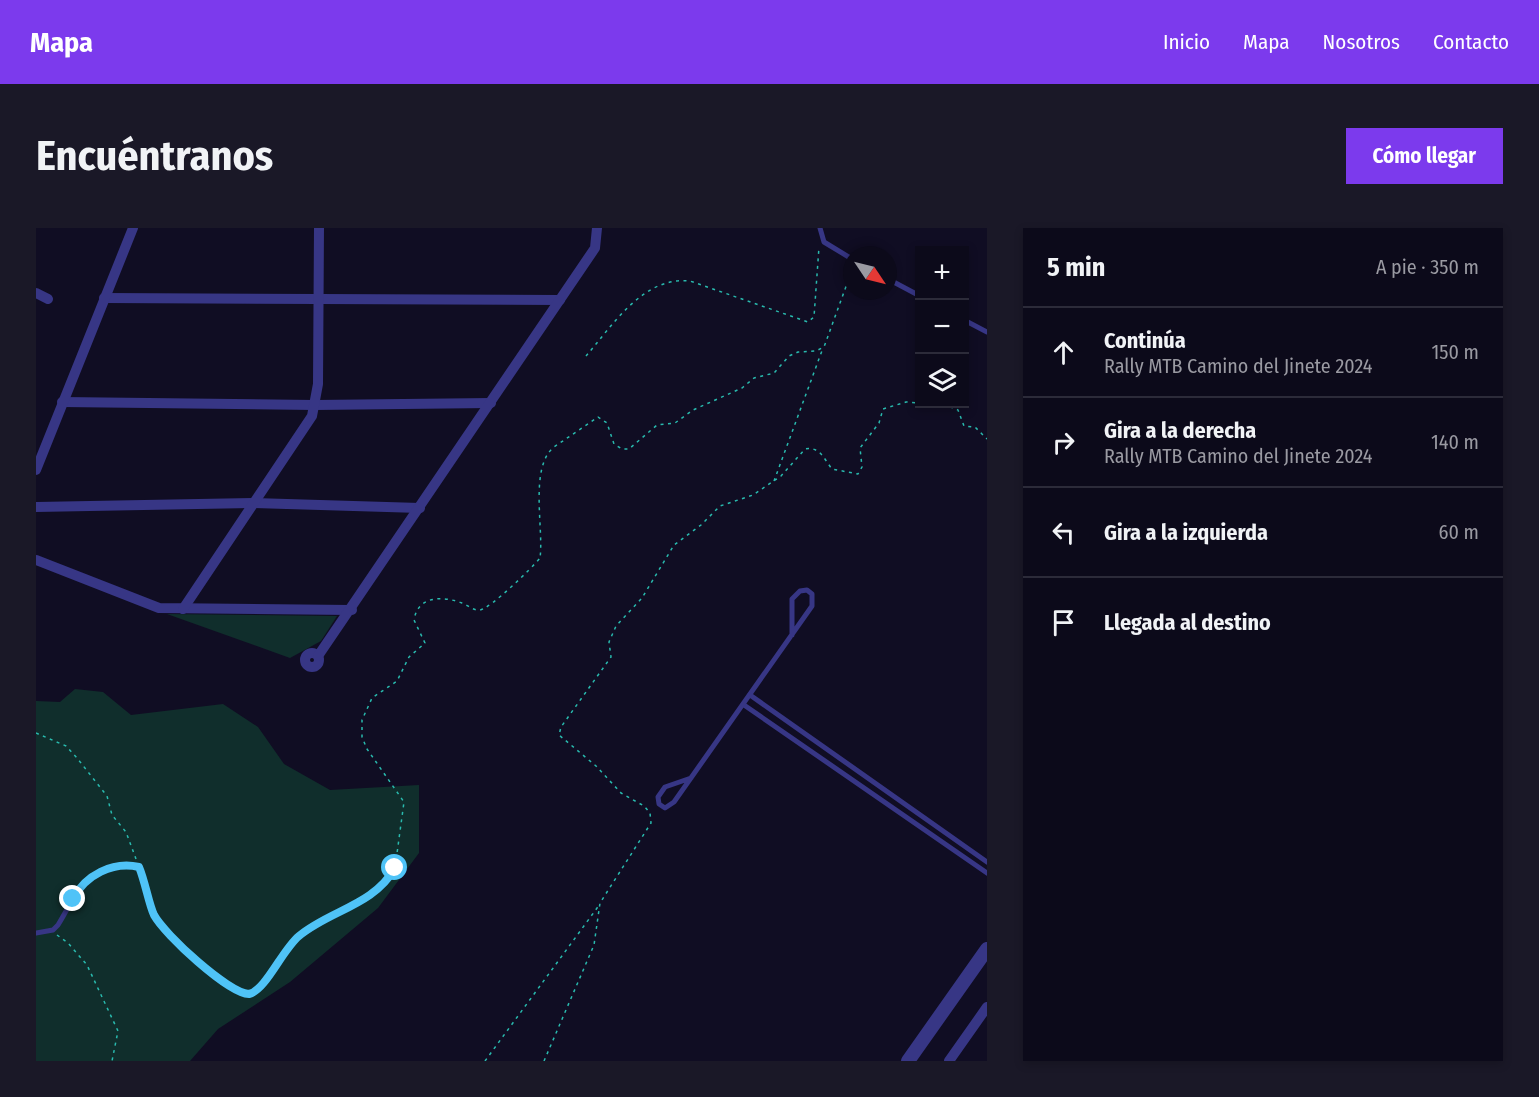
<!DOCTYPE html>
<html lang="es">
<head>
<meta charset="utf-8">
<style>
  :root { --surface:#0c0a1a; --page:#1a1827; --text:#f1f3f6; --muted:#9a9aa2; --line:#2c2b39; --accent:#7c3aed }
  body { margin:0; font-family:"Fira Sans Condensed",sans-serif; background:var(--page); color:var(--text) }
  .controls { position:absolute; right:18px; top:18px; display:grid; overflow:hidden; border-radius:0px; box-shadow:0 3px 9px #0003 }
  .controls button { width:54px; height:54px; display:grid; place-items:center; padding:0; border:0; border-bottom:2px solid var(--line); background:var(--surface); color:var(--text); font:30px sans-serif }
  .compass { position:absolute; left:807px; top:18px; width:54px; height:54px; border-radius:50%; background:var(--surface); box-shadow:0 3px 9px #0003; rotate:125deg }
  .stop { position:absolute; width:18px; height:18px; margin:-14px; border:4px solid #4fc3f7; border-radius:50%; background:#fff }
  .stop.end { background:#4fc3f7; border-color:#fff; box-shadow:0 2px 6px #0008 }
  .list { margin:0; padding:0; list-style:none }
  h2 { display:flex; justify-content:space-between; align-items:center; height:78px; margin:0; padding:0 24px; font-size:26px }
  h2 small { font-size:20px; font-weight:400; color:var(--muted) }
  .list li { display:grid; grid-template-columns:39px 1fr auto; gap:18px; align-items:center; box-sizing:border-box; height:90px; padding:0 24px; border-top:2px solid var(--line) }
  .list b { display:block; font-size:22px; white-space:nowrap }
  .list p { margin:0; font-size:20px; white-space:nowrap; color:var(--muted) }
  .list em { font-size:20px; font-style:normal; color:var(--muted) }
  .icon { flex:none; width:33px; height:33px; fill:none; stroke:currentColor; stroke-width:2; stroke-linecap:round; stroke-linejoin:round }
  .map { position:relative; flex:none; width:951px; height:833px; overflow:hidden; border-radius:0px }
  header { display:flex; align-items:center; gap:36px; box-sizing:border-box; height:84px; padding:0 30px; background:var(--accent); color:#fff }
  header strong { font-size:28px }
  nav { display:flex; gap:33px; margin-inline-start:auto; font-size:21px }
  .intro { display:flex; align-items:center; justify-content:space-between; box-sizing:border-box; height:144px; padding:0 36px }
  h1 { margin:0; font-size:42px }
  .button { padding:15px 27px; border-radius:0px; background:var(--accent); color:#fff; font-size:21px; font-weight:700 }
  main { display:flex; gap:36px; padding:0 36px }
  aside { flex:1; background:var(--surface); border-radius:0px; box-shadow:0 3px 9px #0003 }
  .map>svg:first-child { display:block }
</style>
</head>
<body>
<header>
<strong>Mapa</strong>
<nav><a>Inicio</a><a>Mapa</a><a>Nosotros</a><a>Contacto</a></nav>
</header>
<div class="intro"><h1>Encuéntranos</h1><a class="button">Cómo llegar</a></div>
<main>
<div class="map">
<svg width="951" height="833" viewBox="0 0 951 833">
  <rect width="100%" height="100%" fill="#100d23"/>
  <g fill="#102e2c">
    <polygon points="131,386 301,388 285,413 254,430"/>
    <polygon points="39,461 67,464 95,487 187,476 222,499 248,536 294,562 383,557 383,625 342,680 254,754 182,801 154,833 0,833 0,473 24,474"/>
  </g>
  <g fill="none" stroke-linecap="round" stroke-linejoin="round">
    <g stroke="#29baae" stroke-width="1.5" stroke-dasharray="3 4.5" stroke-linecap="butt">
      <path d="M550,128C577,97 607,48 654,53L772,94L778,89L783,19"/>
      <polyline points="907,176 922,182 928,198 939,199 951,211"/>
      <polyline points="738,253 787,120"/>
      <polyline points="0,505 30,518 41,530 71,568 76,587 90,604 100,631"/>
      <path d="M106,646C112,659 112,675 118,687C129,708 187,759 209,766L218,765L227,759L247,725L264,707L338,665L359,640L368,574L331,521L326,509V492L336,470L361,453L373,429L389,415L378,392C382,367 407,368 426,375C432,377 437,383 444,382C455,380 496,340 504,330C508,301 493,239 518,219L562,189L571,195L578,216L586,221H593L621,197L639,195L657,182L706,160L718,150L738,145L753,128L762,124L780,123L788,119L816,42"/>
      <polyline points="21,707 32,715 51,737 82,803 76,833"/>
      <polyline points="449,833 564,676"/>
      <path d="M508,833L558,717L564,675L615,595L614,585L608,578L585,565L560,538L523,507L525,499L575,429L573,414L580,398L606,370L638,317L665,297L684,278L717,267L745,248L769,221C784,218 788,231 796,241L822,246L826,239L824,220L843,195L847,181L870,174L884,175"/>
    </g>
    <g stroke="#373685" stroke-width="5">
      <polyline points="784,0 788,14 816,31"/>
      <polyline points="852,51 884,68"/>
      <polyline points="928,92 951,104"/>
      <polyline points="714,467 951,634"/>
      <polyline points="708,477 951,645"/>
      <polyline points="655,550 629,559 622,569 623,576 629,580 638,574 776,378 776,366 771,362 764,363 756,371 756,407"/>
      <path d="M0,705L17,702L22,697C37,673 43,651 71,642C83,638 90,636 103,639"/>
    </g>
    <g stroke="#373685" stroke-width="10">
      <polyline points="0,65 12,71"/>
      <polyline points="68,70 524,72"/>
      <polyline points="26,174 279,177 455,175"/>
      <polyline points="0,242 97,0"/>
      <polyline points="0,279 216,275 384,280"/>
      <polyline points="0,332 123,380 316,382"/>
      <polyline points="147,381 276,188 282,156 283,0"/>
      <circle cx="276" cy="432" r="7"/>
      <polyline points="282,428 559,20 561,0"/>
      <polyline points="913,833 951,779"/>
    </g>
    <polyline stroke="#373685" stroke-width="14" points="872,833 951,721"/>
  </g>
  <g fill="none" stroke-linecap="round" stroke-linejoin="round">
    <path stroke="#4fc3f7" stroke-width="8" d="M37,671C49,647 77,633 103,639C109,653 113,677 118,687C129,707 192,765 213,766C230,762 246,722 263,708C294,682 337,678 359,640"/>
  </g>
</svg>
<div class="controls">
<button>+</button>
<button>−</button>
<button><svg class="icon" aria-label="layers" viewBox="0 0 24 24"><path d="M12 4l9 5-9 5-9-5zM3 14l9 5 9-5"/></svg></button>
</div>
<svg class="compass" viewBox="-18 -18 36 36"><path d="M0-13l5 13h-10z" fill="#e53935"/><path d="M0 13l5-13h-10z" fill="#9a9aa2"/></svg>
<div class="stop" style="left:359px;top:640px"></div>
<div class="stop end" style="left:37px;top:671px"></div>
</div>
<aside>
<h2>5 min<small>A pie · 350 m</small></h2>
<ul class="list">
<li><svg class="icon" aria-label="ahead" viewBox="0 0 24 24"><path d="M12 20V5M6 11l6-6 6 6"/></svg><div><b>Continúa</b><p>Rally MTB Camino del Jinete 2024</p></div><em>150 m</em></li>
<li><svg class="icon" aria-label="right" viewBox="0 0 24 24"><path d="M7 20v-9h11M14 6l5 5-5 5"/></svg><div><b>Gira a la derecha</b><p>Rally MTB Camino del Jinete 2024</p></div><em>140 m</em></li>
<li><svg class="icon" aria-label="left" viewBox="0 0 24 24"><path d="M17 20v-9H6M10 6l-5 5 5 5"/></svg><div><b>Gira a la izquierda</b></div><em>60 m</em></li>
<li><svg class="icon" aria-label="arrive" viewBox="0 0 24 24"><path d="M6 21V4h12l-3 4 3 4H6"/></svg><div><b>Llegada al destino</b></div></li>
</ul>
</aside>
</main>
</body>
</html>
